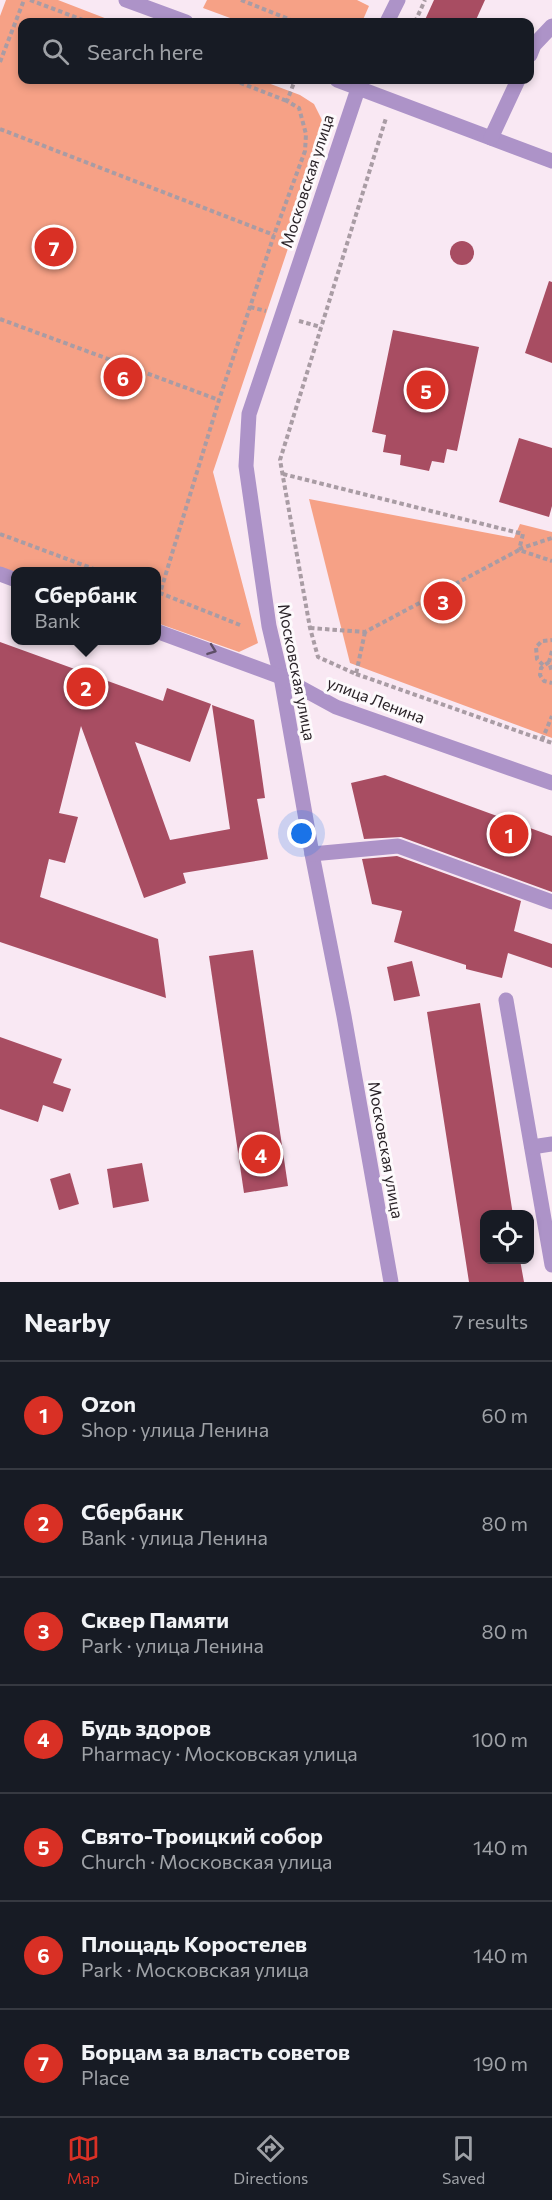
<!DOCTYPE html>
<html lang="en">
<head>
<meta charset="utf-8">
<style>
  :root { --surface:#171b24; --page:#242831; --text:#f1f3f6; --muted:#9ea1a6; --line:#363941; --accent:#d93025 }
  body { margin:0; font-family:Commissioner,sans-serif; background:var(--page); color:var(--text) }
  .controls { position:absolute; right:18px; bottom:18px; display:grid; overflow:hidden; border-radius:12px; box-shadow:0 3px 9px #0003 }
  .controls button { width:54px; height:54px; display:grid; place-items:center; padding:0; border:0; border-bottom:2px solid var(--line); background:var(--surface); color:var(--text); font:30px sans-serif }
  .you { position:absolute; left:302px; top:834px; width:21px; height:21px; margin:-15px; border:4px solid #fff; border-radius:50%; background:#1a73e8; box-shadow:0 0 0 9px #1a73e833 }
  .badge { display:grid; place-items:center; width:39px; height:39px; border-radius:50%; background:var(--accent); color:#fff; font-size:20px; font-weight:700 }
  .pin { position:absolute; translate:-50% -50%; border:3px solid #fff; box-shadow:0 2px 6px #0006 }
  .popup { position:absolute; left:11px; top:567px; width:150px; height:78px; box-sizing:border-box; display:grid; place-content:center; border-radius:12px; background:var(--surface); filter:drop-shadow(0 2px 4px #0005); font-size:20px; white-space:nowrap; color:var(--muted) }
  .popup b { font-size:22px; color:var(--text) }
  .popup::after { content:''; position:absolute; left:50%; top:100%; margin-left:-12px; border:12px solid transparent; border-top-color:var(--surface) }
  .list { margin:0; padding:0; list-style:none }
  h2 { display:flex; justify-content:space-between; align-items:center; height:78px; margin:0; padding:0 24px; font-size:26px }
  h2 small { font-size:20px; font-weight:400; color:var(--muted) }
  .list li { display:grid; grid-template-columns:39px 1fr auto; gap:18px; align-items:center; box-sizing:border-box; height:108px; padding:0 24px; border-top:2px solid var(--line) }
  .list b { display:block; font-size:22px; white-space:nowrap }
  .list p { margin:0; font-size:20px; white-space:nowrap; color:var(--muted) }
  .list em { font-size:20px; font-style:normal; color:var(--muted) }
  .icon { flex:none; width:33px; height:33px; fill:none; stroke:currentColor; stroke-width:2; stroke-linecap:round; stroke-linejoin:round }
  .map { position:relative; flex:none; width:552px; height:1282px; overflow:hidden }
  .search { position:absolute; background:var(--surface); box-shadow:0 3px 9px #0003; left:18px; right:18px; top:18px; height:66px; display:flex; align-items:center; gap:15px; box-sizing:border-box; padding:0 21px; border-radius:12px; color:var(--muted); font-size:22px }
  .sheet { height:834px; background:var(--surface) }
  nav { display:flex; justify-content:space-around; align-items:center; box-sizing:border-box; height:84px; border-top:2px solid var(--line); background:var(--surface); font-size:16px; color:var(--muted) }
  nav a { display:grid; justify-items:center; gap:3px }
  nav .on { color:var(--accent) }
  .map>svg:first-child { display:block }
</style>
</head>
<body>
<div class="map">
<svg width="552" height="1282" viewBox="0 0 552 1282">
  <rect width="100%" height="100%" fill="#f9e8f3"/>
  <g fill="#f6a186">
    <polygon points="6,0 58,0 115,22 22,22 22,80 260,80 300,95 314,104 323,122 322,147 213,472 258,643 239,652 157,623 156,572 15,572 0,567 0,16"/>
    <polygon points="207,0 357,0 369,6 362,22 241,22 203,8"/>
    <polygon points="309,499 514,538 520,524 552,532 552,738 350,663"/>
  </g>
  <g fill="#a84d62">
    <polygon points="434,0 485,0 475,22 424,22"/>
    <circle cx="462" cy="253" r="12"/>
    <polygon points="549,281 552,282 552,363 525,353"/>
    <polygon points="393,330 479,347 457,451 447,449 444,463 432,461 429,471 400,465 401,455 383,452 386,435 372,432"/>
    <polygon points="519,438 552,448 552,506 549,517 499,502"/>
    <polygon points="0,642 163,701 167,688 211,704 190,762 135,742 170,840 230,829 212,705 254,720 265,798 257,799 268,859 183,873 186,883 144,898 81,726 59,813 78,817 65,863 49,859 40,897 158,939 166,998 0,942"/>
    <polygon points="385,775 552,836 552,892 401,837 364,839 351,783"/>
    <polygon points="397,856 521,901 514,931 552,944 552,968 508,953 502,978 466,969 466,965 394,942 402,911 372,904 362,859"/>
    <polygon points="253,950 288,1186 244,1193 209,956"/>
    <polygon points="412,961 420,996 394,1001 387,967"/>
    <polygon points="480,1003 513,1215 484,1215 484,1260 520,1260 524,1282 469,1282 427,1012"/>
    <polygon points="0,1037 62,1059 53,1083 71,1089 63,1112 43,1105 38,1122 0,1109"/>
    <polygon points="142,1163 149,1201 113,1208 107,1169"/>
    <polygon points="70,1173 79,1204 59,1210 50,1179"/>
  </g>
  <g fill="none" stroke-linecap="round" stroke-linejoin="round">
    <g stroke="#a99ca4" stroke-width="4" stroke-dasharray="4.5 3" stroke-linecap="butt">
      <polyline points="30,0 88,22"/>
      <polyline points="241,0 296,22"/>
      <polyline points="415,22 425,0"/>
      <polyline points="0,62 24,0"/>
      <polyline points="233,80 287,101"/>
      <polyline points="0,129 274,235"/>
      <polyline points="250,307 266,311"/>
      <polyline points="0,319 219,400"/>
      <polyline points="299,321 321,327"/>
      <polyline points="283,474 523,534 519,550"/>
      <polyline points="0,534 102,572"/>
      <polyline points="519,549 552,538"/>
      <polyline points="240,625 160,593 219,400 274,235 305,151 306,134 299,108 287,101 295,80"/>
      <polyline points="310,628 365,632 519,550 552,561"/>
      <polyline points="365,632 356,674 318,657 310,628 280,460 386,118"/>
      <polyline points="552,651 549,662 552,672"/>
      <polyline points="549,662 541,668 540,675 544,681 552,683"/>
      <polyline points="543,665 537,659 536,647 542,641 552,640"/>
      <polyline points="356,674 552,743"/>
      <polyline points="542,740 552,716"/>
    </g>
    <g stroke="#ad93c8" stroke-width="15">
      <polyline points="126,0 186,22"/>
      <polyline points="387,22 398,0"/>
      <polyline points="530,55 534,45 552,26"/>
      <polyline points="337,80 552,161"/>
      <polyline points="361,80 249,414 246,466 269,626 281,677 312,854 344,1016 391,1282"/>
      <polyline points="491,138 518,80"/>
      <polyline points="0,574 16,580"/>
      <polyline points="156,631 281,677 336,707 552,783"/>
      <polyline points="312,854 398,846 552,902"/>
      <polyline points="506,1000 552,1265"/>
      <polyline points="532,1147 552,1144"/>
    </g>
  </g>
  <defs><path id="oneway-chevron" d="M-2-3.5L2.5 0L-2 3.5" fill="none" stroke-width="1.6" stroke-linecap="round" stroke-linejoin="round" transform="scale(1.5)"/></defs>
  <use stroke="#5e4f67" href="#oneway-chevron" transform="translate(212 650) rotate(20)"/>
  <g text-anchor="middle" stroke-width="6" stroke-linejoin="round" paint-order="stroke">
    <g font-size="16" fill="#292227" stroke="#fdfafc">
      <text transform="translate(307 181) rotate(-72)" y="6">Московская улица</text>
      <text transform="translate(297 672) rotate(79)" y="6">Московская улица</text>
      <text transform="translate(376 700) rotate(21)" y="6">улица Ленина</text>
      <text transform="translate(386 1150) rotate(80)" y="6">Московская улица</text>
    </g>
  </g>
</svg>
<div class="controls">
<button><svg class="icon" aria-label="locate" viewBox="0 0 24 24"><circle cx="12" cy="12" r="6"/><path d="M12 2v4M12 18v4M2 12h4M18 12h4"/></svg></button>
</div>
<div class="you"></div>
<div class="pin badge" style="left:509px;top:834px">1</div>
<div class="pin badge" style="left:86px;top:687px">2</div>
<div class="popup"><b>Сбербанк</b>Bank</div>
<div class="pin badge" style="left:443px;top:601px">3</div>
<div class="pin badge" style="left:261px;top:1154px">4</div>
<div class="pin badge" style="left:426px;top:390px">5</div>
<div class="pin badge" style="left:123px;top:377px">6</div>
<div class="pin badge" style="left:54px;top:247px">7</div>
<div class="search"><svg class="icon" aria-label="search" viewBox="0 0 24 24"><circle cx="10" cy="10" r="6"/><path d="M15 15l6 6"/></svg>Search here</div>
</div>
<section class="sheet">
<h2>Nearby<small>7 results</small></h2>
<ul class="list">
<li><span class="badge">1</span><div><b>Ozon</b><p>Shop · улица Ленина</p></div><em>60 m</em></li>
<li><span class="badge">2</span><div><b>Сбербанк</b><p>Bank · улица Ленина</p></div><em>80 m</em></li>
<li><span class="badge">3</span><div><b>Сквер Памяти</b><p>Park · улица Ленина</p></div><em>80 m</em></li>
<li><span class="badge">4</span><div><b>Будь здоров</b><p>Pharmacy · Московская улица</p></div><em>100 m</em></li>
<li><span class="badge">5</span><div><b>Свято-Троицкий собор</b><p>Church · Московская улица</p></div><em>140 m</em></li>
<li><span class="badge">6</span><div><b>Площадь Коростелев</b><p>Park · Московская улица</p></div><em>140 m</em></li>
<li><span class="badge">7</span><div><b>Борцам за власть советов</b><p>Place</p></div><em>190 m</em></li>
</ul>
</section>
<nav>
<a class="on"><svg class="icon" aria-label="map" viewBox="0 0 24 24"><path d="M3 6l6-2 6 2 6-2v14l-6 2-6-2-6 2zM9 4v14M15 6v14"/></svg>Map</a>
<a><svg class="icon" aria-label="directions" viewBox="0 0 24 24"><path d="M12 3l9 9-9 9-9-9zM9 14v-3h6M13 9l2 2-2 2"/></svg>Directions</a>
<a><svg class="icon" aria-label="saved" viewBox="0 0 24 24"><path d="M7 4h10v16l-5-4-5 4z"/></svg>Saved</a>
</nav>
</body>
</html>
